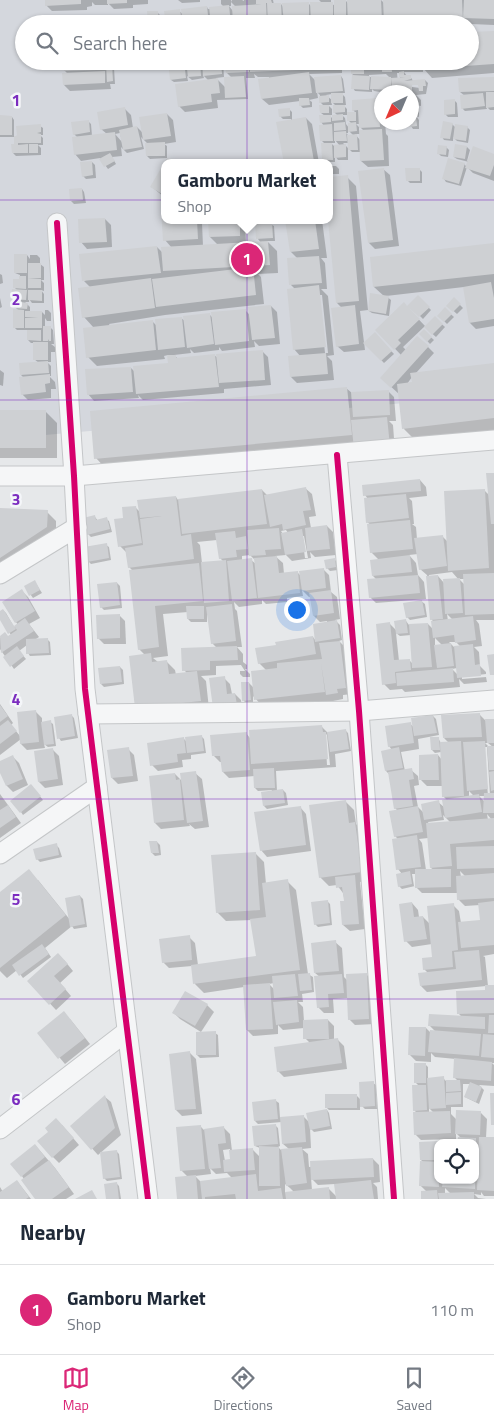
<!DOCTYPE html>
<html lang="en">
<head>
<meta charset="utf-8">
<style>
  :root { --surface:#fff; --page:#f2f2f3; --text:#1f2937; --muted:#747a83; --line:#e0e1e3; --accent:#db2777 }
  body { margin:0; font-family:"Titillium Web",sans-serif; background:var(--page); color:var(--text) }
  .controls { position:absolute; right:15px; bottom:15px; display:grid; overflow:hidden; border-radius:10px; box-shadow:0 1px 4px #0004 }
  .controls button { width:45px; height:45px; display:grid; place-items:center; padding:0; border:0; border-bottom:1px solid var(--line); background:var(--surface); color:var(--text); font:25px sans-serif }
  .compass { position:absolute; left:374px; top:85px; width:45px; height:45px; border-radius:50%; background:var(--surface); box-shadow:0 1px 4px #0004; rotate:224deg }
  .you { position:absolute; left:296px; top:609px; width:18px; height:18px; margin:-12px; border:4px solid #fff; border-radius:50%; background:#1a73e8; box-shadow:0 0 0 8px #1a73e833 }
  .badge { display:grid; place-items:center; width:32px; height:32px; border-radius:50%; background:var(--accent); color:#fff; font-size:16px; font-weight:700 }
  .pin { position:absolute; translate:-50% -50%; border:2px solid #fff; box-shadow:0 1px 5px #0006 }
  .popup { position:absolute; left:161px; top:159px; width:172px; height:65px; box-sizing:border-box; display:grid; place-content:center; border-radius:10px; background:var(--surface); filter:drop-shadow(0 1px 4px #0005); font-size:16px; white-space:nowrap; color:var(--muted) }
  .popup b { font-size:19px; color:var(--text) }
  .popup::after { content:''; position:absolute; left:50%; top:100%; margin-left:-10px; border:10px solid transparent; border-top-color:var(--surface) }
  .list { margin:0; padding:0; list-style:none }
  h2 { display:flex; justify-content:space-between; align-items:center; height:65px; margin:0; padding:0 20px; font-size:21px }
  h2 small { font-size:16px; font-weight:400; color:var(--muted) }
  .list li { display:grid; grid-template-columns:32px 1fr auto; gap:15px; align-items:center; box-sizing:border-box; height:90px; padding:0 20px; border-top:1px solid var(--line) }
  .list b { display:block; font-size:19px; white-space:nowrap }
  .list p { margin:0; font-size:16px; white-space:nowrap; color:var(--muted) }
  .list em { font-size:16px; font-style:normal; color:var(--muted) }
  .icon { flex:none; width:28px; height:28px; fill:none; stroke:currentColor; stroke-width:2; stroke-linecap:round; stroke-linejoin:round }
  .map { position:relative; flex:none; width:494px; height:1199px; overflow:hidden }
  .search { position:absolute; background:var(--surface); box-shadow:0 1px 4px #0004; left:15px; right:15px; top:15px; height:55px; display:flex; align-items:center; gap:12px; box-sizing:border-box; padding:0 18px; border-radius:28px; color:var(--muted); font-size:19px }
  .sheet { height:155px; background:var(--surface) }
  nav { display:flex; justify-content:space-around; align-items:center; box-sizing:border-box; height:70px; border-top:1px solid var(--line); background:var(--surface); font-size:14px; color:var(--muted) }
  nav a { display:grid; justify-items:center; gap:2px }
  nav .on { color:var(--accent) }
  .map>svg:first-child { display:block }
</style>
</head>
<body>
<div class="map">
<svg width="494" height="1199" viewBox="0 0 494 1199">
  <rect width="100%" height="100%" fill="#e6e8ea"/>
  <path fill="#d4d7dd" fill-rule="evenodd" d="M0,0H494V395L0,439ZM24,24H470V61H24ZM382,92H412V122H382ZM164,163H330V220H164Z"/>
  <g fill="#0003" fill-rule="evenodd">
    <polygon points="46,0 148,0 148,4 133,5 133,8 114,9 108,3 108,5 95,5 92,2 92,6 87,7 87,10 52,11 46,5"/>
    <polygon points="178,0 200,0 200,2 182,3"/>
    <path d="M221,0H231L232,2V0H242L244,1V0H256L257,2V0H273L274,5L281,4L284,8L308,3L312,7L322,3L319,0H331V3L335,6L345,0L348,3L381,0L385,4V0H494V25L471,24L470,30V24H351L349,21H338L335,18V24H286L284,22L285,24H167L179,11L183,14L207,7L208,9L224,7L221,4ZM231,2L236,7L233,11L229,6H231Z"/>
    <polygon points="157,12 160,15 161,24 92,24 109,18 112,21 145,16 149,20"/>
    <path d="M494,32V73L432,78L423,68V72H404L407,76H410L413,81L425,80L428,83L426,94L416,95L421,100V106L416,105L419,108V117L416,116L419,120V129H413L411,126L412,92H399V90H396L393,87V91L398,92H382V98L380,92L374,91L372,89V92L355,91L353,88L356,77L352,74V61H470ZM397,73H400V83H398ZM386,74L390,78L369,77V75ZM420,84V88L405,86Z"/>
    <polygon points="65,61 106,61 106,66 112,65 114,68 115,84 110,84 111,89 70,91 64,85 68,74 65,71"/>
    <path d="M169,61H342V66L306,67V70L342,69V73L309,74L316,81L341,76L343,79L345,93H341L345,97L346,105H343L347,109V113H356L353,110L378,100L382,102V122H385L386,134L388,136L389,166L368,167L361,161V152H352L350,150L349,143H343L348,148V160H338L335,156V162H326L323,160L325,144L321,140L324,126L321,122L325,116L321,113L324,106L320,102V95L317,92L318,98L309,100L312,102V107L303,108L300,105V101L269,105L262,99L260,80L269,79V77H258L254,74L255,78H246L248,99L217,100L218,108L185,112L179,106L209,81L203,75L204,78L192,80L187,76L188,81L174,82L171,80ZM223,62H226L227,73L232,78L226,88L216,78L224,77ZM332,94L333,101L326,95ZM331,101L336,106L334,112L338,116L334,120L329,115H332V109L328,105H332ZM342,115H348L349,121L352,124L349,128L346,124L345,118ZM356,124H360V127L364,131H359V127ZM348,130L354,136H349L346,133H348ZM355,134H360V140ZM335,140L340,146H334L331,143H335Z"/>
    <polygon points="494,78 494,110 490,110 486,106 487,109 465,111 462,108 465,96 460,92"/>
    <polygon points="454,100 457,103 458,117 448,117 445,114"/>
    <path d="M125,109L131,115L133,128L137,127L143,133L167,114L173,120L176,142L164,144L167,146V158L150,159L147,156L148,144L141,137L144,149L127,153L121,147L122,156L112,157L116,164L108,169L100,158L81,161L75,154L78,138L74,134L88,121L91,124L92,136L107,134L101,129ZM120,133L122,142L115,134Z"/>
    <polygon points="289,109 292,112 292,120 306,118 312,124 319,163 285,163 291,121 291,119 283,119 280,116"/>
    <polygon points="0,117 12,117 14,120 14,137 40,126 43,128 43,135 40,135 43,138 43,145 38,145 41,148 41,155 16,156 13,153 15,145 15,137 0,137"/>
    <polygon points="452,124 456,128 467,127 470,130 468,143 457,141 453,137 453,141 444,140 442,137"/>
    <polygon points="446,147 449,150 448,157 441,156 438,153"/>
    <polygon points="467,147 470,150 467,161 494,155 494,181 473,173 467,167 461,186 446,182 444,179 464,164 467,167 469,162 457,159 454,157"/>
    <polygon points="92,162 95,165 96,178 86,179 83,176"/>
    <polygon points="164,164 164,197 152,187"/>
    <polygon points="330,166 336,166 339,169 339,174 331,174"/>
    <polygon points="383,169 390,175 399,246 375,249 369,243"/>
    <polygon points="419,169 422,172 422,183 410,183 407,180"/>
    <polygon points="347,177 356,186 368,310 360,311 365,350 344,352 337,346 342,308 337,303 329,220 330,178"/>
    <polygon points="82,189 84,192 86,203 74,204 71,201"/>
    <path d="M164,209V220H199L202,223L203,246L218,245L210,237L209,220H269L270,226L272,225L274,226L275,241H267L277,251L278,273L258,274L261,277L264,304L165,315L109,324L110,326L152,321L157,326L181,318L185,321L209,314L213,318L245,310L250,315L271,306L277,312L280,344L259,346L254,341L255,347L222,351L219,347V350L194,353L190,349L191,353L174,355L178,359L214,355L218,358L262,351L268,357L271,385L224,389V393L143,400L138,395L139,398L94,401L88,394L131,368L135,372L170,364L168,355L164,356L165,359L97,366L88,357L94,328L84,317L90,287L84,281L157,247L163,253L172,248L165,240L163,210ZM245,223L248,226L257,225L258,239L261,243H246Z"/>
    <polygon points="105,219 111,225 112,247 87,249 81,242"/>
    <path d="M287,220H322L327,258H321L325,263L327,289H321L328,296L334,355L327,356L332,361L334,380L297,383L291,377L301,357L294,349L295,289L291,285L297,258L291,252ZM319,295H322L328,353H325Z"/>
    <polygon points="494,245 494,326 476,329 470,323 464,287 386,296 391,300 389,316 372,313 369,311 385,297 374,287 371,258"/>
    <polygon points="27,255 30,259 30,255 37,255 40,258 40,264 44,267 44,280 41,280 44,283 44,291 41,290 44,294 44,303 32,303 29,299 29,302 25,302 30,307 30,312 42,312 45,315 45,310 48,310 51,313 51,321 47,321 45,318 45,327 50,327 53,330 54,344 51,344 55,347 55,352 51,352 51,362 47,362 51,366 51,376 49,376 55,382 56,389 51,389 51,398 28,400 22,394 24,378 21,375 39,363 34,359 34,343 31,343 28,340 28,330 17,330 14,327 19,311 15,307 16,302 12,298 18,291 15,288 20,280 20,275 15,273"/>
    <polygon points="0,274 2,275 3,283 0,284"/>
    <polygon points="418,297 431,310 423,319 409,305"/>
    <polygon points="0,298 2,307 0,308"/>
    <polygon points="454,299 463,308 457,314 448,306"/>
    <path d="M404,304L425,326L403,347L406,350L428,347L434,353L416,373L494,364V431L415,440L404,429L399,394L388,384L402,356L377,330ZM412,377L413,383L407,384Z"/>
    <polygon points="445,309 454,317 447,324 439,316"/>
    <polygon points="435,318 445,327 436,337 426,328"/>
    <polygon points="424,331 434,340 430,344 421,334"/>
    <polygon points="375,334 394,354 384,363 365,343"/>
    <polygon points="0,370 4,373 3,386 0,385"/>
    <polygon points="346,388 352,393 388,391 394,397 396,421 389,421 393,425 395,452 107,470 96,458"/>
    <polygon points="0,412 46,412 57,423 57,458 0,458"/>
    <path d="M494,474V620H476L479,624L482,646L474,647L479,652L480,666L486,672V674L462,677V679L486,677L487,682L464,684L459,679L460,687L405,692L402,689L390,690L384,684L390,624L396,630L406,621L409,625L428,624L433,629L434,622L431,619L427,575L420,569L418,554L409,555L416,563L418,575L424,582L426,599L376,603L370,597L377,580L373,576L379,560L371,552V525L367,522L368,499L365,495L420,480L426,487L427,496L409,498L412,501L414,524H412L416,527L417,539L442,536L448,542L484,490L489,495ZM452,572L459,580L444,583L438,576L429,577V575ZM459,579H465V585ZM447,614L453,620L448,621ZM396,633L400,636L411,635L413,664L409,660L399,661ZM435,638L442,645L435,646ZM449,642H456L461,647H454ZM457,668L458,675L452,669Z"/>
    <path d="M305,488L312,494L316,516L309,517L311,528L327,526L333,532L336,555L315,557L310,552L311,558L292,561L286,555L275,556L283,563L284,574L297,572L301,576L323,569L329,575L331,592L337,597L340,619L335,620L340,625L342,640L339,641L346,648L352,694L343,695V699L333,701L264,708L253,696V702L246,703L243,700L249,683L254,688L267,671L259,663L277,646L313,637L316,641L327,623V621L320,622L314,616L311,597H309L302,590L303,596L287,598V602L266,604L262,600V604L239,607L234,602L235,609L237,611L242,647H237L243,654V662L247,665V669H245L250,674V677H243L240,674V671H245L241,665L216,666V675L201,676L206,681L209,709L146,717L145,655L139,649L133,571L129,567L126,552L120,546L125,519L135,507L140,512L176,497L178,500L262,490L268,496ZM286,530L288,533L283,534L281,531ZM302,536H304L308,558H305ZM217,540L220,558L223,561L202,563L200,545L197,542ZM250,555L255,560L256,564L251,560L242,561V556ZM188,612V619L191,622H207V615H208L212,643L217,648L184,670L187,673L176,675L175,670L166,661L158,662L153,658L168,656L163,614Z"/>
    <polygon points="0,509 47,512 56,521 56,536 0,573"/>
    <polygon points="95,517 98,521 106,519 109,521 112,532 91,537 88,534"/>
    <polygon points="106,545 109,547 111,560 91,564 88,561"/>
    <polygon points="334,559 337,562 338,570 330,571 327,568"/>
    <polygon points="35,582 42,593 33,598 25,587"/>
    <polygon points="117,583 120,586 122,608 104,610 101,607"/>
    <polygon points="22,591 28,597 40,618 29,624 39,637 36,639 47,639 50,642 51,655 30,656 28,653 27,645 19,651 26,659 14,669 0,649 0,638 5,634 8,637 11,635 0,618 0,612 3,610 6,613 14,627 18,625 16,622"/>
    <polygon points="421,601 425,604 427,617 410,620 407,617"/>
    <polygon points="119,615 125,621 126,644 104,644 98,638"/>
    <polygon points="120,667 123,670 124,684 104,687 101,684"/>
    <polygon points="224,678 230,684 232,694 235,694 241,700 242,711 211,679"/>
    <polygon points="0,704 13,723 11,725 20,736 36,712 42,718 42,723 50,722 53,724 56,746 48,747 44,744 45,748 27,750 21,744 21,739 0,755"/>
    <polygon points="71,715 74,718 78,738 61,741 59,738"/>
    <path d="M480,715L486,721L494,720V954L483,956L485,957L488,986H494V1063H492L494,1065V1086L479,1085L484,1090L479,1104L465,1097L470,1084H463V1107H451V1114L457,1120L481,1113L487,1119L486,1138L494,1139V1196H484L481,1192V1195L474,1194L478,1198L486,1199H423L427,1192L420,1185L423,1162L421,1160L420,1143H443H438V1180H475V1168L479,1170V1165H475V1143L462,1139L456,1133V1139L421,1140L415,1134L417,1113L414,1110L419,1086L415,1082L425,1064L428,1067V1079L443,1078L446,1081H458L454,1077L456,1059L435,1057L431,1053V1062L416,1061L410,1055L426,1028L431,1033L435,1031L430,1026L462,1017L459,1014L486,991V986L427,992L421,986L428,973L424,969L434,958L432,944L412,947L406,941L412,903L418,910L419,917H423L430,924L453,905L459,911L461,923L481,921L480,905L465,906L459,900L458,893H422L415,886L402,889L399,886L402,874L398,869V839L395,836L398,811L395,808L389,774L386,771L392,750L389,746L410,724L414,727L433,716L436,719L439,735L418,739L419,749L401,752L405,771L411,770L418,776L419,785L414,786L418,807L424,813L438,802L444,807L448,801L443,796V786H427L421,780L438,755L442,760L441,752L435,753L432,750L438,738L441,743H449L444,738ZM485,743H488L493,747H489ZM484,747H487L490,795L488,796ZM469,791L474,796L469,797ZM479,796H485V802ZM487,814L492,820H488ZM443,815L451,823L429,824L428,822L444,820ZM428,838L431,868L434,870H426L422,843L419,839ZM460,871L466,877H461ZM412,874H416V886H414ZM429,1108L434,1113H429ZM445,1188L451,1194H445Z"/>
    <path d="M322,727L328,733L345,730L348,733L351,751L335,754L336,767L276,771L277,791L283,790L286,793L288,805L267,809L264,806L272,790L258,791L255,788V776L229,778L223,772L222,762H220L214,756L246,733L250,738ZM325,733L327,735L330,765H327Z"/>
    <polygon points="202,737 204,739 206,753 191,755 191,759 182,760 183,767 158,771 152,765 183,738 187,742"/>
    <polygon points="128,749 134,755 138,781 118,784 112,778"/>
    <polygon points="53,750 59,756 63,785 45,788 39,782"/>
    <polygon points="13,757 19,763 28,785 13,792 7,786 0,769 0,762"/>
    <polygon points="195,773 202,779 209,827 195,829 189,824 190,826 161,829 155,823 175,774 183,782"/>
    <polygon points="34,789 43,800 23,815 21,812"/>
    <polygon points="0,794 21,823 0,838"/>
    <polygon points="345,801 354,810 356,824 364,832 371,880 360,882 365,929 350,931 343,925 345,902 343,893 337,885 329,886 320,877"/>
    <polygon points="300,807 306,814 311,851 267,857 261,850"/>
    <polygon points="157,842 160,845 161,855 155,856 152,853"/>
    <polygon points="56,845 59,848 62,857 40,862 37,859"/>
    <path d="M255,853L264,862L266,884L287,881L296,890L308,974L313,977L314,992L302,994L303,1002H298L303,1007L304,1021L328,1020L334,1026V1040H338L344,1046L347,1069L284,1077L278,1071L310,1043L305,1038L304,1028L283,1030L278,1025V1034L253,1036L247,1030L244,987L204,993L195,984L192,966L169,968L163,962L189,937L195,943L198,965L257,958L252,920L226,921L217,912ZM274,983V989L269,984Z"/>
    <polygon points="38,880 71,921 80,896 83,899 87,927 74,929 72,926 45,948 51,957 23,978 17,970 7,978 0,971 0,894"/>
    <polygon points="327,901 330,904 332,925 318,927 315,924"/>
    <polygon points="335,942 342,948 344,977 347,980 367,975 373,981 375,1024 355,1025 349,1019 348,998 333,999 334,1013 324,1013 318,1007 320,977 315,973"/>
    <polygon points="64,960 73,971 60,983 71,996 56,1010 29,981"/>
    <polygon points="186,993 207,1005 214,1012 201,1032 180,1019 174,1013"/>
    <polygon points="70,1019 90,1044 65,1064 39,1033"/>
    <polygon points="215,1033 218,1035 219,1057 200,1058 197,1055"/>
    <polygon points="190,1053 196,1059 202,1114 182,1116 176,1110"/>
    <polygon points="373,1083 376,1085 377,1109 365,1109 360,1104 360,1110 329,1110 326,1107 357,1096 361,1100"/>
    <polygon points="105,1097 111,1102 121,1135 98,1155 72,1126"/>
    <path d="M276,1101L279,1103L280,1118L303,1116L310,1123L327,1110L329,1113L332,1129L314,1132L310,1128L311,1148L302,1149L308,1154L309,1167L373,1159L379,1165L380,1182L373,1183L377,1187L378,1199H178L188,1177L181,1170L201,1127L204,1130L224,1128L230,1134L232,1151L252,1149L260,1157V1148L255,1146L275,1125L278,1128L280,1146L278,1147L281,1150L289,1149L283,1144L282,1122L258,1124L255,1121L254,1103ZM230,1149L231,1160L225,1161L223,1150ZM210,1168L216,1174L227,1173L232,1178L201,1182L195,1176L211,1174ZM311,1178L318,1185L335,1184L337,1197L328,1188L312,1190ZM285,1184L290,1188L294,1192L285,1193Z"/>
    <polygon points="62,1125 79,1145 59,1163 53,1157 50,1132"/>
    <polygon points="35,1145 55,1168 74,1194 66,1199 37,1199 22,1176"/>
    <polygon points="116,1151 119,1154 122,1179 107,1181 104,1178"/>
    <polygon points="17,1181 31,1199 0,1199 0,1187 3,1192"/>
    <polygon points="116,1183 119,1186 121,1199 108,1199"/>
  </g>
  <g fill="#ced0d3">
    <polygon points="45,0 81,0 81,4 45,6"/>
    <polygon points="107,0 127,0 127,3 107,4"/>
    <polygon points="256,0 271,0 272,3 281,3 282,23 268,24 267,3 266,3 267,24 233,24 232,6 262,4 256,4"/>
    <rect x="334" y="0" width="12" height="19"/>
    <polygon points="347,0 381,0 382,21 348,22"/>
    <polygon points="383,0 462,0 463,22 384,23"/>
    <polygon points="464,0 494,0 494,19 463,18"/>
    <polygon points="309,2 309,22 284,23 282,3"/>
    <polygon points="310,2 333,2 333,22 311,22"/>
    <polygon points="229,5 231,24 211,24 209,7"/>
    <polygon points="207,6 209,24 183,24 181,9"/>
    <polygon points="180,9 182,24 166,24 164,11"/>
    <polygon points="147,11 158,11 159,24 148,24"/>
    <polygon points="146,15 146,24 111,24 111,17"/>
    <polygon points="109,17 110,24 91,24 90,18"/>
    <polygon points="83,20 83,24 63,24 63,21"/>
    <polygon points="494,31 494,64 422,69 422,61 470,61 470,32"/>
    <polygon points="63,61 96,61 97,70 64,71"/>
    <polygon points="168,61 184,61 186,78 170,80"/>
    <polygon points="186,61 200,61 201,76 188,77"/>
    <polygon points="202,61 221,61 222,74 203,76"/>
    <polygon points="225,61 248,61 249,72 226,73"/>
    <polygon points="250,61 299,61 299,70 250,72"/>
    <polygon points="301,61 337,61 337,67 301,69"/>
    <polygon points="351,61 391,61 392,72 382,72 382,68 364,69 364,74 351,74"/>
    <polygon points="393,61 421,61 421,69 393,70"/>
    <polygon points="106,64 112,64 113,81 107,82"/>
    <polygon points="105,71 105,83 63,85 62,73"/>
    <polygon points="404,71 404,76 404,75 411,75 411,79 404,81 425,79 426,86 423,86 423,91 419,91 418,85 412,85 412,92 398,92 398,87 392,88 391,78 405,77 399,77 399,72"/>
    <polygon points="309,72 312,93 261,99 258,79"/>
    <polygon points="341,75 343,91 316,93 314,77"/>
    <polygon points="352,75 370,76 369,90 351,89"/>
    <polygon points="244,76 246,97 225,98 224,77"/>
    <polygon points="371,76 391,77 391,90 370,89"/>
    <polygon points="494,77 494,91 459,92 458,78"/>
    <polygon points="218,78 220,93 211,94 212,102 178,107 175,84"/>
    <polygon points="486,92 494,92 494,107 486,108"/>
    <rect x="331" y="93" width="12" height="10"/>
    <polygon points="483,93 485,106 461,109 460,95"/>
    <polygon points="329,95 329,102 319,103 319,96"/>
    <polygon points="299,98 309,98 310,105 299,106"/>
    <polygon points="378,98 380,127 359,128 358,110 352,111 352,100"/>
    <polygon points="455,99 455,114 444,115 444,100"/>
    <polygon points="319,105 329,105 329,113 320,113"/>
    <polygon points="333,105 345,105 345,112 333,113"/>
    <polygon points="125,107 128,125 100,130 97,112"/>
    <polygon points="290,108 290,116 279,117 278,109"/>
    <rect x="347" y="112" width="9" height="9"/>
    <polygon points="167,113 171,136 143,140 139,117"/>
    <polygon points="343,114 343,120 332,121 332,115"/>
    <polygon points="0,115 12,116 12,135 0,135"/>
    <polygon points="319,115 331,115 331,122 320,123"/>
    <polygon points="412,116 416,116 417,126 409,127 409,122 412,122"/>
    <polygon points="306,117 314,161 284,163 276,122"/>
    <polygon points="89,120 90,132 73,135 71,122"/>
    <polygon points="443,121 453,123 450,139 440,138"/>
    <polygon points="345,122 346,130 334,131 334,123"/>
    <polygon points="356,122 357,131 348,132 348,123"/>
    <polygon points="41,124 41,132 37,133 41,134 41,143 28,143 28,140 28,143 18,143 18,145 28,144 28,153 12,153 11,144 14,144 14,136 17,136 16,126"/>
    <polygon points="332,124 333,141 320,141 319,125"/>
    <polygon points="455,124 468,126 466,141 453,139"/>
    <polygon points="137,126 142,147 123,150 119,130"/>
    <polygon points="382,129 384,160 360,161 359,130"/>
    <polygon points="346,131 347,141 334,141 334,132"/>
    <polygon points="115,132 117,150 74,155 72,137"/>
    <polygon points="357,134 358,150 348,150 347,135"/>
    <polygon points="165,142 165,156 146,156 145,143"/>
    <polygon points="321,143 332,143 333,160 322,160"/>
    <rect x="29" y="144" width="9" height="9"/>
    <polygon points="346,144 346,157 334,158 334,145"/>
    <polygon points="455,144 467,146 465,159 453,157"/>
    <polygon points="438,145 447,146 446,155 437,154"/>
    <polygon points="473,146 494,154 494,165 490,176 465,168"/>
    <polygon points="110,153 115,161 104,167 99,159"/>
    <polygon points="167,158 175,163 164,163 164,195 150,187"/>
    <polygon points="448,158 465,163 459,184 442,179"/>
    <polygon points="92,161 93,175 82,177 80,162"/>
    <polygon points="384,168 393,240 368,243 358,171"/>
    <polygon points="405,168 420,168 420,181 406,181"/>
    <polygon points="348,175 359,301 336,303 328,220 330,220 330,177"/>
    <polygon points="82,188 83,200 70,201 69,189"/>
    <polygon points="161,208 164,208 164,220 197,220 198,239 163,241"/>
    <polygon points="105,218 107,242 79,243 78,219"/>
    <polygon points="208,220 240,220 240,236 209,237"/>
    <polygon points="285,220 315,220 319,249 290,252"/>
    <polygon points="272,222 273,238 256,239 255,223"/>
    <polygon points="268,241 270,265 163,271 161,247"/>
    <polygon points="494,243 494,274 373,287 370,257"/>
    <polygon points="157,246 161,273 82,281 79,254"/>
    <rect x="14" y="254" width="13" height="19"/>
    <polygon points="319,256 322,283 289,285 287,258"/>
    <rect x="28" y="263" width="13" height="15"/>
    <polygon points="253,267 256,295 156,307 152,279"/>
    <polygon points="19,276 26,276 26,289 13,288 13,279 19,279"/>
    <polygon points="28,278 41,279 41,288 28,288"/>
    <polygon points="151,278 155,308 82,318 78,288"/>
    <polygon points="491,282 494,298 494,319 469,323 463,287"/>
    <polygon points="319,285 326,347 293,350 287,289"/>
    <polygon points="12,289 27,290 26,300 11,299"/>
    <polygon points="28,290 42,290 42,301 28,300"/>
    <polygon points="370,293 389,296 386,314 368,311"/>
    <polygon points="418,295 430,307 419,317 409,308 420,319 398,340 401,343 394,350 375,330 404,302 407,306"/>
    <polygon points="454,297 461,304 453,312 446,306"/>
    <polygon points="14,301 28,303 27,309 14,308"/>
    <polygon points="271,305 275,338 252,340 248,307"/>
    <polygon points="355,305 359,344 336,347 331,308"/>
    <polygon points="445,307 452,314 444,322 437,316"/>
    <polygon points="13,309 24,310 24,328 13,328"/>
    <polygon points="246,309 249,341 215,345 211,312"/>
    <polygon points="25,311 42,311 42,328 25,328 25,318 38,318 25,317"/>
    <polygon points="210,313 214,344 187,348 183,316"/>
    <polygon points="435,316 443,324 432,335 424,327"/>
    <polygon points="182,317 185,347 158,350 155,319"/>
    <polygon points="153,320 156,350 86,358 83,328"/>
    <polygon points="43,326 51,326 51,341 49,341 49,339 48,341 43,341"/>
    <polygon points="424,329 432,337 427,342 419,334"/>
    <polygon points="27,330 41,330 41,341 27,340"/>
    <polygon points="375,332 392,351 381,361 363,343"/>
    <polygon points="417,336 429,346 391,388 380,378"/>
    <rect x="33" y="342" width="15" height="18"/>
    <polygon points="263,350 265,380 219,383 216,354"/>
    <polygon points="326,353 328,374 290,377 288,356"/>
    <polygon points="215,354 219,387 136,394 133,366 168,363 167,355 176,355 176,358"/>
    <polygon points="48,361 49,373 20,375 19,363"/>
    <polygon points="494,363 494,418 402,429 397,384 412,382 410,373"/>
    <polygon points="131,367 133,392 87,395 85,369"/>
    <polygon points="50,374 50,383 45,384 46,392 21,395 19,377"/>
    <polygon points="347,387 352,435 94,459 90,411"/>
    <polygon points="389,390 390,415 353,417 351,392"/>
    <rect x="0" y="410" width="46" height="38"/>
    <polygon points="387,417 390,446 354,449 351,420"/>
    <polygon points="486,473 494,473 494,524 491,524"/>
    <polygon points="420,479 421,491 363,496 362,485"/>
    <polygon points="306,487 311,510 303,511 306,525 283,530 282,524 270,527 264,495"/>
    <polygon points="262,489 267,524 182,534 178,499"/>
    <polygon points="485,489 489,568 448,571 444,491"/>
    <polygon points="406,494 409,518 366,523 364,498"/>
    <polygon points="176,496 181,536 191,534 194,559 128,568 125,548 143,545 140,519 162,516 140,518 137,500"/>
    <polygon points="136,506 142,543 118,547 114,519 123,518 122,507"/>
    <polygon points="0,508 48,510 47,527 0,558"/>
    <polygon points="95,515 96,520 107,517 110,529 87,535 83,518"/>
    <polygon points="410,520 413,549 370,553 367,524"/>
    <polygon points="327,525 330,549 307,551 305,528"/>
    <polygon points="279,528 281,549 265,550 266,555 249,556 247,530"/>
    <polygon points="302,529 306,552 285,555 281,533"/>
    <polygon points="235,531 236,538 246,536 248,549 236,550 237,557 219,559 215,533"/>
    <polygon points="443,535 447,566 419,570 414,538"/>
    <polygon points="107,543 109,558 87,562 84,547"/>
    <polygon points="410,555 412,572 372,576 370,560"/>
    <polygon points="277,556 279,573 298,571 300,593 258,598 254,558"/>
    <polygon points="252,558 257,598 232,601 227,561"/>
    <polygon points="335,558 336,567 326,569 324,560"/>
    <polygon points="226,560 229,601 204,603 201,562"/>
    <polygon points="199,563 203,601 155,606 159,647 138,650 129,570"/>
    <polygon points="324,568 326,588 302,591 299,571"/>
    <polygon points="494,573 494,614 465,615 463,574"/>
    <polygon points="418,575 420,593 369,598 367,579"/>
    <polygon points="438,575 443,619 430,620 426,576"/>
    <polygon points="460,578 463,613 445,614 443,579"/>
    <polygon points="35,580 40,590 29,596 24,586"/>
    <polygon points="117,582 120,605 100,608 97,584"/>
    <polygon points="22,589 35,611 15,623 2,602"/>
    <polygon points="331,590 334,613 313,616 309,593"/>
    <polygon points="422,600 425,615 406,618 403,603"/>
    <polygon points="232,604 236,641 211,644 206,607"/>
    <polygon points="186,606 204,606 204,619 187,619"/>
    <polygon points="3,609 16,629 8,634 0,620 0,611"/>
    <polygon points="120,614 120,638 97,639 96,615"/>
    <polygon points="473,616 476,640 455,643 454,635 433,638 431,621"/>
    <polygon points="25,618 34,631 1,653 0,636 5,632 8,636 17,630 14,626"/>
    <polygon points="406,619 408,633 396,634 394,621"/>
    <polygon points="337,620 340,638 315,642 313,624"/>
    <polygon points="390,622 394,660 410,659 411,670 395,672 396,683 382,685 376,624"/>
    <polygon points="428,623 432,667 412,668 409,624"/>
    <polygon points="313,636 316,654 258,664 255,648 276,645 275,642"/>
    <polygon points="48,638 49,653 26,654 26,639"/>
    <polygon points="340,641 346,688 337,689 338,693 326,695 321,663 325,692 254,700 251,671 277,668 277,663 322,659 319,643"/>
    <polygon points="451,643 454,666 437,668 434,645"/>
    <polygon points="473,644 475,665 480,664 481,676 457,678 454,646"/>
    <polygon points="17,646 24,656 10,667 3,657"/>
    <polygon points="237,646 238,660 210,661 210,670 182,671 181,648"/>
    <polygon points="151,653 152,662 167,660 169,674 197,671 201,701 135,708 129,656"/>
    <polygon points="494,654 494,675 490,675 487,655"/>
    <polygon points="120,666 122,682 100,684 98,668"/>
    <polygon points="453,668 454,682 397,686 396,673"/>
    <polygon points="225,676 227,694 235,693 237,705 213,708 209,678"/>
    <polygon points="241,682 249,682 251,700 242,701"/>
    <polygon points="0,705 8,716 0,722"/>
    <polygon points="36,710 39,742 20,744 17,712"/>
    <polygon points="480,713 482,737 443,738 441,715"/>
    <polygon points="72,714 75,736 57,739 54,717"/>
    <polygon points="433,715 437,733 414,736 411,718"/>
    <polygon points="485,719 494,719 494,743 487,743"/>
    <polygon points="8,720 17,731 0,744 0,726"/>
    <polygon points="51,720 54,744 44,745 41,722"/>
    <polygon points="411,722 414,743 388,747 385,726"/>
    <polygon points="322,725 323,732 326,732 328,759 251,764 249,730"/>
    <polygon points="346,729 349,749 330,752 327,732"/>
    <polygon points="247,732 250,770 222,772 220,756 212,756 210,735"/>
    <polygon points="202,735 204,751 187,753 185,737"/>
    <polygon points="184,737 186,753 177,754 178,762 150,766 147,743"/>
    <polygon points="430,737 439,737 440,750 431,750"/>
    <polygon points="461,741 464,796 442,797 440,742"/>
    <polygon points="485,741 488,789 467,791 463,742"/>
    <polygon points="487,746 494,746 494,770 489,770"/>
    <polygon points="129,747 133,776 111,778 107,750"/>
    <polygon points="399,747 403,768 385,771 381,751"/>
    <polygon points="53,748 58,779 38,782 34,751"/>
    <polygon points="438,754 439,780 419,780 419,755"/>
    <polygon points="13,755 23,779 6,786 0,773 0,761"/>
    <polygon points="274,768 275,788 254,788 253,769"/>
    <polygon points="412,768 414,779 409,780 413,806 394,809 388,772"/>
    <polygon points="196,771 203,821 187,823 180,773"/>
    <polygon points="494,771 494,790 491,791 489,772"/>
    <polygon points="175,773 176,780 180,779 184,820 154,823 149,776"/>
    <polygon points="31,784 41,796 20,813 10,801"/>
    <polygon points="283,789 285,803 263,806 261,792"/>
    <polygon points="484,793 494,793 494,813 483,813"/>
    <polygon points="479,794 482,812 445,818 442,800"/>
    <polygon points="346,800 349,823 355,822 362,872 319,878 309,805"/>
    <polygon points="439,800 442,817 424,820 421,804"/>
    <polygon points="8,805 16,817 0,828 0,810"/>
    <polygon points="301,806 306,845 260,851 254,812"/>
    <polygon points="418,806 423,832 394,837 389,811"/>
    <polygon points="494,818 494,840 450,844 452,866 430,868 426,823"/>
    <polygon points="417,835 421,867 396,870 392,839"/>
    <polygon points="149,841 157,841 159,853 151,853"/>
    <polygon points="57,843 59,855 36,860 33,849"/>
    <polygon points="494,846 494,868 457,869 456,847"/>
    <polygon points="256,852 260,910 216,913 211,855"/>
    <polygon points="29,869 66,915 0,968 0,892"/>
    <polygon points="415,869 451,869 451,887 415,888"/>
    <polygon points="410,871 412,884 398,887 396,874"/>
    <polygon points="494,873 494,898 457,900 456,876"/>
    <polygon points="355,875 359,924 342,925 340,901 344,901 342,887 336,888 335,877"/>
    <polygon points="288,879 300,970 193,984 191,965 256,956 250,919 266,917 262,883"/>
    <polygon points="80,895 85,924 70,927 65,898"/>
    <polygon points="328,900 330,923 314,925 311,902"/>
    <polygon points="494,901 494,945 461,948 458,922 480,920 478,903"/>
    <polygon points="412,902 414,917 423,916 427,939 404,942 399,904"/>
    <polygon points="454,903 458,950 452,951 453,967 423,970 422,958 432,957 427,906"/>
    <polygon points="190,935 192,960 162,963 159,939"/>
    <polygon points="336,940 339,971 314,973 311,943"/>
    <polygon points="42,944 49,954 19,976 12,965"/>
    <polygon points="479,950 482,980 420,986 418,973 456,969 454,952"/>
    <polygon points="58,953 68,964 54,976 66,989 49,1005 27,981"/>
    <polygon points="310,973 312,990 300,991 298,974"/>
    <polygon points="367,973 369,1019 348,1020 346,974"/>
    <polygon points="295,974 298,996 274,998 272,976"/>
    <polygon points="342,974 344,993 328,994 329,1007 317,1008 314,976"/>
    <polygon points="270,983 273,1029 246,1030 243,985"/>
    <polygon points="485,985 494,985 494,1013 457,1014 456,991 485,990"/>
    <polygon points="185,991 208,1004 195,1026 172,1013"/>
    <polygon points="297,1000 299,1022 276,1025 273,1002"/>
    <polygon points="64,1011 85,1038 58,1059 37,1033"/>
    <polygon points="429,1014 485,1017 485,1029 428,1026"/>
    <polygon points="489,1015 494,1015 494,1033 488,1033"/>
    <polygon points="328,1019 329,1039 303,1039 303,1020"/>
    <polygon points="409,1027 426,1027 425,1056 408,1055"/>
    <polygon points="430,1030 481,1034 479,1056 428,1052"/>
    <polygon points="216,1031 216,1055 196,1055 196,1032"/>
    <polygon points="483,1034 494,1035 494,1058 481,1057"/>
    <polygon points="338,1038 342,1063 277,1072 274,1047"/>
    <polygon points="190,1051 196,1109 175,1110 169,1054"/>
    <polygon points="454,1058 492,1062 491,1081 453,1078"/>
    <rect x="414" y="1063" width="12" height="20"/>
    <polygon points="444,1076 446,1108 429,1109 427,1078"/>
    <polygon points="446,1080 460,1080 461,1091 446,1092"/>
    <polygon points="374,1081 375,1106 360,1107 359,1082"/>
    <polygon points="470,1082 482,1087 476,1102 464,1097"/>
    <polygon points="412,1085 426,1085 427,1110 413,1111"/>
    <polygon points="461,1092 461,1104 446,1105 446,1093"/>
    <polygon points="490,1093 494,1093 494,1125 491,1125"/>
    <rect x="325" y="1094" width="32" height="14"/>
    <polygon points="105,1095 115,1128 91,1150 70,1126"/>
    <polygon points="276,1099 278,1119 254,1121 252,1102"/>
    <polygon points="327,1109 330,1126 310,1130 306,1113"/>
    <polygon points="456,1110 481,1111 480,1135 455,1134"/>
    <polygon points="450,1111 451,1133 414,1135 413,1112"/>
    <polygon points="304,1115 306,1142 282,1144 280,1117"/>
    <polygon points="56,1118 74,1138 52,1158 37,1141 48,1132 45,1128"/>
    <polygon points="276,1124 278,1144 254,1146 252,1126"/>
    <polygon points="201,1125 205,1169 180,1171 176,1127"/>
    <polygon points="224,1126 226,1143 218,1144 221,1168 209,1169 204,1129"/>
    <polygon points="458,1137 476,1138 476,1143 458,1143"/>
    <polygon points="479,1137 494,1137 494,1191 477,1190"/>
    <polygon points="438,1141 438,1160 420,1160 419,1142"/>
    <polygon points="35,1144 45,1157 21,1177 10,1164"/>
    <polygon points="259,1146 279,1147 280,1186 259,1186"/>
    <polygon points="302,1147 307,1183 286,1186 281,1149"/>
    <polygon points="253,1148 255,1170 224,1172 223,1160 230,1159 229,1150"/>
    <polygon points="117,1150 120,1177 103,1179 100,1152"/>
    <polygon points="373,1158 374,1177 311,1180 310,1161"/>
    <polygon points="49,1160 69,1187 52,1199 35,1199 21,1180"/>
    <polygon points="420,1161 438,1162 439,1187 419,1186"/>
    <polygon points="256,1174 258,1191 281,1188 283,1199 236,1199 235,1194 205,1197 205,1199 202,1199 200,1181"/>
    <polygon points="196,1175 198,1199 177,1199 175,1177"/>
    <polygon points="17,1180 29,1197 26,1199 0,1199 0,1192"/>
    <polygon points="371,1180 374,1199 336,1199 334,1184"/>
    <polygon points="443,1180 475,1180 475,1189 442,1187"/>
    <polygon points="117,1182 119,1199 106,1199 104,1184"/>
    <polygon points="329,1187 330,1199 286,1199 285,1192"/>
    <polygon points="92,1190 97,1199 75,1199"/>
    <polygon points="437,1190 438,1199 421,1199 421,1191"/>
    <polygon points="474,1192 474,1199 439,1199 438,1193"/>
  </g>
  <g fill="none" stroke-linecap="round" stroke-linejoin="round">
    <g stroke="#c4c6c8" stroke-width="21">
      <g id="minor">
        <polyline points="57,223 74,476 85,689 148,1199"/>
        <polyline points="337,455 359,711 394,1199"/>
        <polyline points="0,476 74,476 494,440"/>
        <polyline points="0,574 77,527"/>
        <polyline points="88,714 359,711 494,700"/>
        <polyline points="0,854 97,787"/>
        <polyline points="0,1129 126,1032"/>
      </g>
    </g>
    <use href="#minor" stroke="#f5f6f7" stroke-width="19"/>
    <g stroke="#f4f6f9" stroke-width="9">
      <g id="cycleway">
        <polyline points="57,223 74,476 85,689 148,1199"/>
        <polyline points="337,455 359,711 394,1199"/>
      </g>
    </g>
    <use href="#cycleway" stroke="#d6006c" stroke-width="6"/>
  </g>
  <path fill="none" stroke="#7b2cbf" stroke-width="1" stroke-opacity="0.55" d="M247,0V24M247,61V1199M0,200H494M0,400H494M0,600H494M0,799H494M0,999H494"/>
  <g font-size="16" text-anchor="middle" font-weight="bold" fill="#7b2cbf" stroke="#f4f6f9" stroke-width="5" stroke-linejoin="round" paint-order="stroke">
    <text x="16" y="106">1</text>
    <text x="16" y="305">2</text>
    <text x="16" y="505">3</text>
    <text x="16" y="705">4</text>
    <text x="16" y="905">5</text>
    <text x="16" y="1105">6</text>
  </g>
</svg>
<div class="controls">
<button><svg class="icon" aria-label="locate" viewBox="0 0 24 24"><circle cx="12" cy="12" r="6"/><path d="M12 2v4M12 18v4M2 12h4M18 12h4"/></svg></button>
</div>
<svg class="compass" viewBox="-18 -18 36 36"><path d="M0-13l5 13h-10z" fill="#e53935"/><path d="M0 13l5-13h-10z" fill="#747a83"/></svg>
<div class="you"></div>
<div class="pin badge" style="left:247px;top:259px">1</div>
<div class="popup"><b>Gamboru Market</b>Shop</div>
<div class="search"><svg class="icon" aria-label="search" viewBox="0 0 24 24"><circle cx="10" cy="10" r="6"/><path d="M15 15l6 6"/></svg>Search here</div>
</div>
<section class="sheet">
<h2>Nearby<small></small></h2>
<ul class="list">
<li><span class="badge">1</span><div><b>Gamboru Market</b><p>Shop</p></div><em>110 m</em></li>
</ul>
</section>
<nav>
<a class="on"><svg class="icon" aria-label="map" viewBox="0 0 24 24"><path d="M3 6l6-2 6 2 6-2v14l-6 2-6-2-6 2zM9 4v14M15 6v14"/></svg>Map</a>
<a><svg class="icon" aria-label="directions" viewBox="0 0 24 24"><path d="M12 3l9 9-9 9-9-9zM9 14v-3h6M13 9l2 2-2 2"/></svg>Directions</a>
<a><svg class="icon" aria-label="saved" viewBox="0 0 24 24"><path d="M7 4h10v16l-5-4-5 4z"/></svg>Saved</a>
</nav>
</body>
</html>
